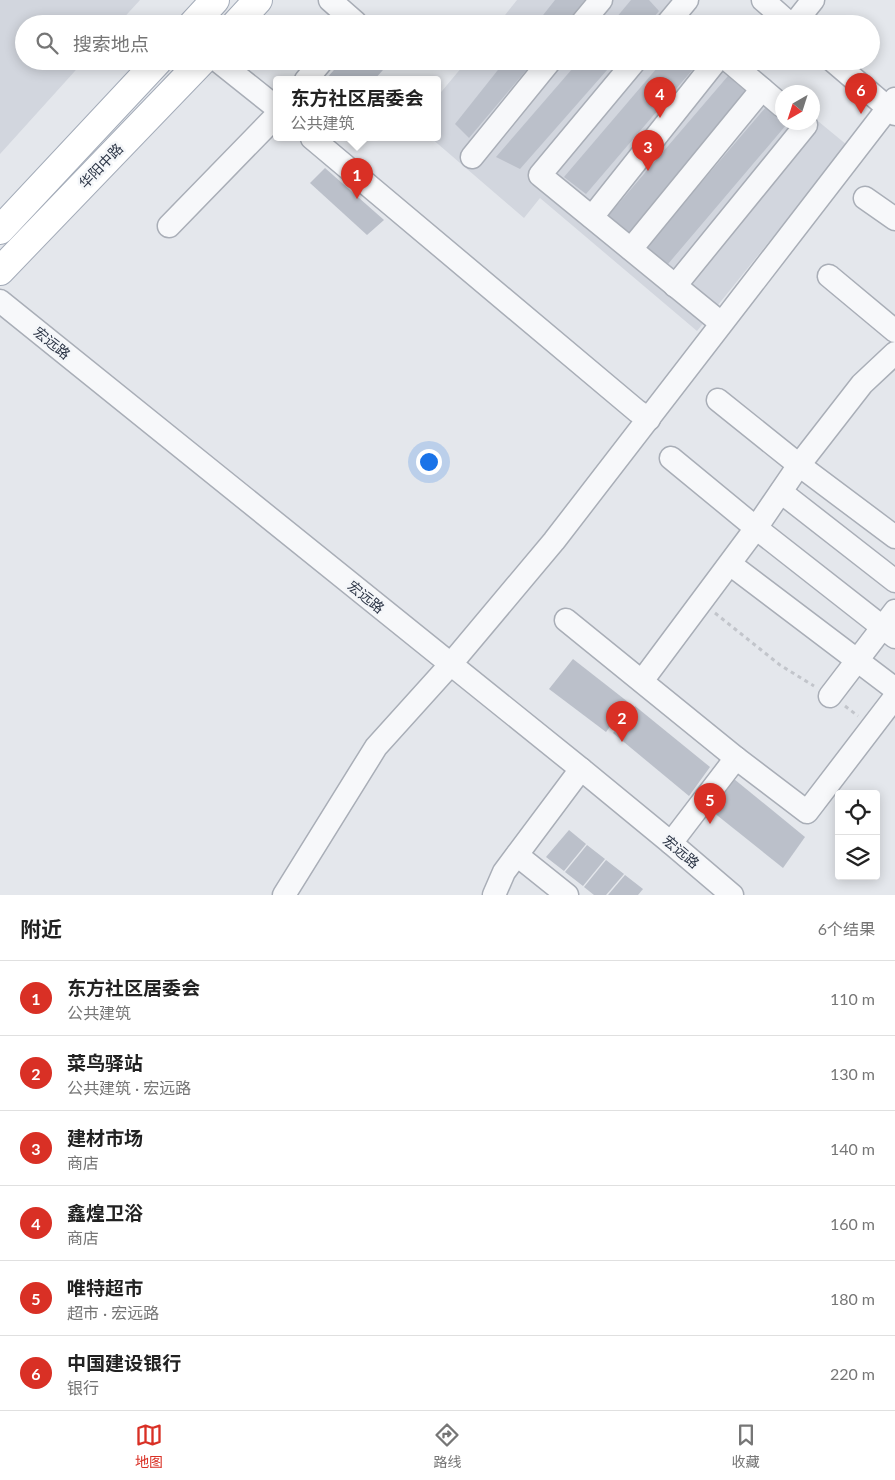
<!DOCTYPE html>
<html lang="zh">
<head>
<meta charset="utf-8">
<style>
  :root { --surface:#fff; --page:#f2f2f2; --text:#222; --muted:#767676; --line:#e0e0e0; --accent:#d93025 }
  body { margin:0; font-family:Lato,"Noto Sans SC",sans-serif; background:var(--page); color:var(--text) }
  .controls { position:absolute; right:15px; bottom:15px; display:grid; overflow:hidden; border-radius:5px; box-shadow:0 2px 12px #0003 }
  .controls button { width:45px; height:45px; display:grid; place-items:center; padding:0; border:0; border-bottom:1px solid var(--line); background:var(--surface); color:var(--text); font:25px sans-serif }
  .compass { position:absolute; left:775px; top:85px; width:45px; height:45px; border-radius:50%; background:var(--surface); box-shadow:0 2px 12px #0003; rotate:219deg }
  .you { position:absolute; left:428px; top:461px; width:18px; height:18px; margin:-12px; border:4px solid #fff; border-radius:50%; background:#1a73e8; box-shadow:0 0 0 8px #1a73e833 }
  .badge { display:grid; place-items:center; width:32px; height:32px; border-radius:50%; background:var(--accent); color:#fff; font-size:16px; font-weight:700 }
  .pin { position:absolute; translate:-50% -41px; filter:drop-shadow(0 1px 2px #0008) }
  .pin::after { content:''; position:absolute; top:26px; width:18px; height:15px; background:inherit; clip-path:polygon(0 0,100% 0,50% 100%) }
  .popup { position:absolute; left:273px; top:76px; width:168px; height:65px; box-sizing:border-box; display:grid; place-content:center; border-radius:5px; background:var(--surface); filter:drop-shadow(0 1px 4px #0005); font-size:16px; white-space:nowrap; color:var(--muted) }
  .popup b { font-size:19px; color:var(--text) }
  .popup::after { content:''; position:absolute; left:50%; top:100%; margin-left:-10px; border:10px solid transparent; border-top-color:var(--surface) }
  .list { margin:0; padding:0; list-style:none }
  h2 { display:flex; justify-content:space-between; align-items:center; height:65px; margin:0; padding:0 20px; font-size:21px }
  h2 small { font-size:16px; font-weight:400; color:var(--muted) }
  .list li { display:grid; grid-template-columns:32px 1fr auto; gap:15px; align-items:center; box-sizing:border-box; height:75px; padding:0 20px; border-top:1px solid var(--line) }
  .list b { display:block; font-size:19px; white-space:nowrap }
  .list p { margin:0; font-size:16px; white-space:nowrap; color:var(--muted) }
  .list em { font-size:16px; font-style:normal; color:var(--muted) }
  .icon { flex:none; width:28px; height:28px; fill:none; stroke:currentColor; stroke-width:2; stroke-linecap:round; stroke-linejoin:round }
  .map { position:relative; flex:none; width:895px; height:895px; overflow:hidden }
  .search { position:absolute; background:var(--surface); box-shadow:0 2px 12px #0003; left:15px; right:15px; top:15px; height:55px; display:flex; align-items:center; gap:12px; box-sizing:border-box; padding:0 18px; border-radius:28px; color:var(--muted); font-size:19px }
  .sheet { height:515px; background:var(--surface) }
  nav { display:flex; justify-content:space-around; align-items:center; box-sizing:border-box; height:70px; border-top:1px solid var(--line); background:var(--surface); font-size:14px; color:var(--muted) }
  nav a { display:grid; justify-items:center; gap:2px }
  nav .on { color:var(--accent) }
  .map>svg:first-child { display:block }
</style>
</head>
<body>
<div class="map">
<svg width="895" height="895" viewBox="0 0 895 895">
  <rect width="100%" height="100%" fill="#e4e7ec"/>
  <g fill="#d2d6de">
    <polygon points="0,0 140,0 118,24 24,24 24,61 84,61 0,154"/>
    <polygon points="517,0 670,0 699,24 498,24"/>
    <polygon points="467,61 745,61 782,93 782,122 812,122 813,117 847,145 697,331 540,198 524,218 431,138 437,138 437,97"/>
  </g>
  <g fill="#bbc0ca">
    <polygon points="555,0 585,0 565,24 536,24"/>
    <polygon points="631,0 649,0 659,11 648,24 611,24"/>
    <polygon points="342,61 391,61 374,80 325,80"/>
    <polygon points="505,61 534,61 469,138 455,124"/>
    <polygon points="579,61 615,61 520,169 496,157"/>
    <polygon points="663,61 700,61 586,194 564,177"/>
    <polygon points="728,76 749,94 630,233 608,216"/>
    <polygon points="766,107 782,121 782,122 787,124 668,264 646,247"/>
    <polygon points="325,168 384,220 367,235 310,183"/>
    <polygon points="573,659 628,702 606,732 549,689"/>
    <polygon points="635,706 710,767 689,796 613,733"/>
    <polygon points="734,779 805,837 783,868 708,808"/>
    <polygon points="569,830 586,844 564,871 546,857"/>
    <polygon points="587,845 605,859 583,886 565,872"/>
    <polygon points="606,860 624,874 606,895 594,895 584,887"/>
    <polygon points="625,875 643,889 638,895 608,895"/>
  </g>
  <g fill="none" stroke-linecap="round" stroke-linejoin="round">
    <g stroke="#a9aeb7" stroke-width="25">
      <g id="minor">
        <polyline points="330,0 355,22 353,24"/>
        <polyline points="763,0 790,24"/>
        <polyline points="581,24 601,0"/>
        <polyline points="667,24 687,0"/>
        <polyline points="794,24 813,0"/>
        <polyline points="218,61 277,108"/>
        <polyline points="635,61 540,175 721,323"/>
        <polyline points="729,61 782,106"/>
        <polyline points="833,61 895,114"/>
        <polyline points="306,80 322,61"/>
        <polyline points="312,138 637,411 649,419"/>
        <polyline points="472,157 550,61"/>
        <polyline points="865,198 895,219"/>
        <polyline points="592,217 716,61"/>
        <polyline points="169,226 277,115"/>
        <polyline points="631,249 762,89"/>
        <polyline points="829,276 895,331"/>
        <polyline points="675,286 806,125 803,122"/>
        <polyline points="0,301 581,769 671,843 732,895"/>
        <polyline points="718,400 799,465 895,537"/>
        <polyline points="671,458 756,528 895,637"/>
        <polyline points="781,492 895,581"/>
        <polyline points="730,564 895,689"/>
        <polyline points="566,620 736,758 807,812 895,697"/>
        <polyline points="642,681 756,528 799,465 862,384 895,353"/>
        <polyline points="830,696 895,611"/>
        <polyline points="671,843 736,758"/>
        <polyline points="517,855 567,895"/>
        <polyline points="284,895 376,747 450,665 554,541 895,99"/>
        <polyline points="494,895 504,872 581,769"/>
      </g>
    </g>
    <g stroke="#a3abb8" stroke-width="30">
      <g id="major">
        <polyline points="193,24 215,0"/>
        <polyline points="236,24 258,0"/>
        <polyline points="0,230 158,61"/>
        <polyline points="0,271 202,61"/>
      </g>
    </g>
    <g stroke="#c2c5cb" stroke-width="3" stroke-dasharray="4 4" stroke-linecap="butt">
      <polyline points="715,613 780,665 814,686"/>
      <polyline points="845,706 858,716"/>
    </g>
    <use href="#minor" stroke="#f7f8fa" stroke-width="22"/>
    <use href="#major" stroke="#fff" stroke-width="28"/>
  </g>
  <g text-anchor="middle" stroke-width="5" stroke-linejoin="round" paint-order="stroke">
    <g font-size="14" fill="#2b3445" stroke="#f4f6f9">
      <text transform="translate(101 166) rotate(-46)" y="5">华阳中路</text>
      <text transform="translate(52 343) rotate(39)" y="5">宏远路</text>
      <text transform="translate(366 597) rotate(39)" y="5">宏远路</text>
      <text transform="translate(681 852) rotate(40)" y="5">宏远路</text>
    </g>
  </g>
</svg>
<div class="controls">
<button><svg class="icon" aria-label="locate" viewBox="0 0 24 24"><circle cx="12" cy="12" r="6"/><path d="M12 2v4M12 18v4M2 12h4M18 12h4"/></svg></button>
<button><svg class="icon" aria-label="layers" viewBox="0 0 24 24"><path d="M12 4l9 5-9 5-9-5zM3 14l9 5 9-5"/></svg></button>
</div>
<svg class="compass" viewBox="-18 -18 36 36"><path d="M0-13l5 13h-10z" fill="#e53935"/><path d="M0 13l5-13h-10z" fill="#767676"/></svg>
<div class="you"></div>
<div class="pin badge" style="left:357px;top:199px">1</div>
<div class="popup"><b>东方社区居委会</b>公共建筑</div>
<div class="pin badge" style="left:622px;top:742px">2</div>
<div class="pin badge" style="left:648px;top:171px">3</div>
<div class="pin badge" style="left:660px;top:118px">4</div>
<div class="pin badge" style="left:710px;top:824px">5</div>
<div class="pin badge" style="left:861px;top:114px">6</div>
<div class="search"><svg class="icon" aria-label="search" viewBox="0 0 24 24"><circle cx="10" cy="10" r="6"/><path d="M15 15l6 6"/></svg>搜索地点</div>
</div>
<section class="sheet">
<h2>附近<small>6个结果</small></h2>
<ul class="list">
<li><span class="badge">1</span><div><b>东方社区居委会</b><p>公共建筑</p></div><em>110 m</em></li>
<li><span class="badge">2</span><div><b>菜鸟驿站</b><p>公共建筑 · 宏远路</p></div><em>130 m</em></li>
<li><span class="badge">3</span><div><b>建材市场</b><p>商店</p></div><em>140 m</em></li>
<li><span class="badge">4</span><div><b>鑫煌卫浴</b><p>商店</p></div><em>160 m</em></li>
<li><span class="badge">5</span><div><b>唯特超市</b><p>超市 · 宏远路</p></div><em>180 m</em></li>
<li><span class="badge">6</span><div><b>中国建设银行</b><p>银行</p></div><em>220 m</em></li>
</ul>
</section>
<nav>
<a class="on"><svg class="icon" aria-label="map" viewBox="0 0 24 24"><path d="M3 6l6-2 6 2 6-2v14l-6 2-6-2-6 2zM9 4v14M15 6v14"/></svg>地图</a>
<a><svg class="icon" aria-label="directions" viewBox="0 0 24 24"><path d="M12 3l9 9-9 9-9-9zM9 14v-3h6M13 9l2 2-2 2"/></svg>路线</a>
<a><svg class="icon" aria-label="saved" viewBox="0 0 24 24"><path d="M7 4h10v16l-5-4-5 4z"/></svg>收藏</a>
</nav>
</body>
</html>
